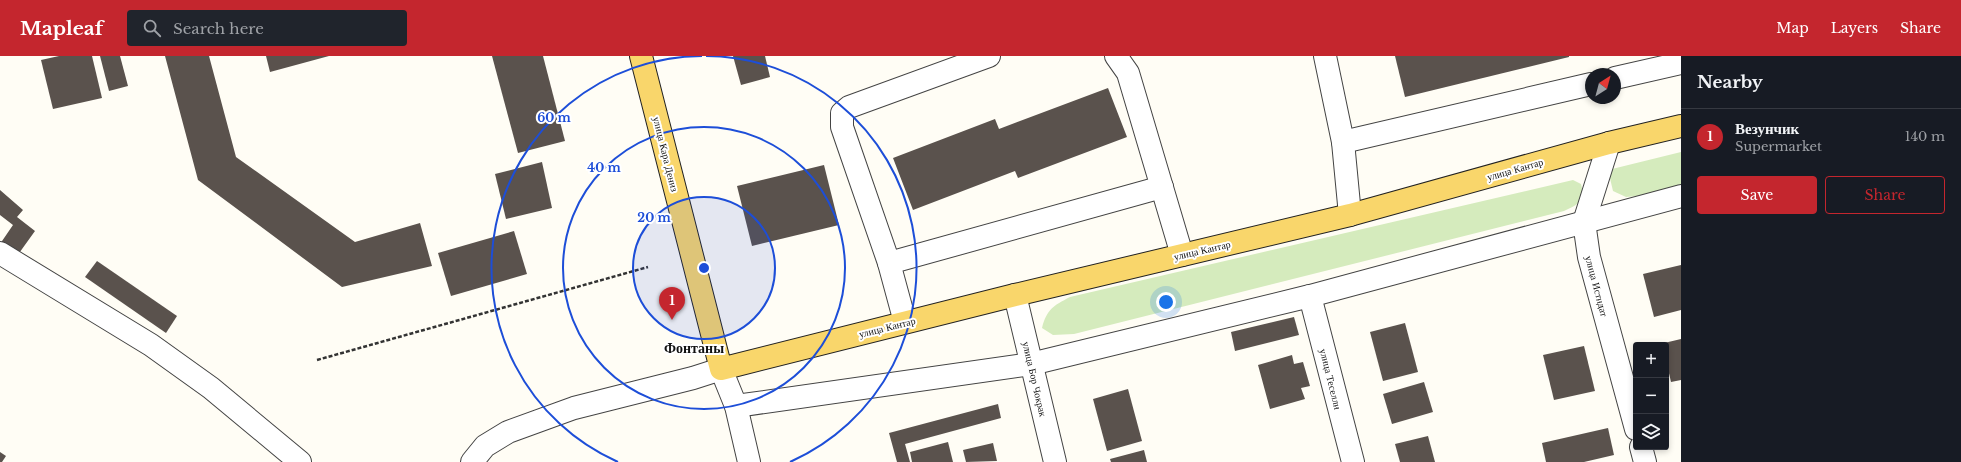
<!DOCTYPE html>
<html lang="en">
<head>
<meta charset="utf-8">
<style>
  :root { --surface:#171b24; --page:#20242c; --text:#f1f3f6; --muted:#9ea1a6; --line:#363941; --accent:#c4262e }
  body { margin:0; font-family:"Libre Baskerville",serif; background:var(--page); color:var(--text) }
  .controls { position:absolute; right:12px; bottom:12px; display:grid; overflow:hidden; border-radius:4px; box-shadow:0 2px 6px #0003 }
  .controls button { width:36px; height:36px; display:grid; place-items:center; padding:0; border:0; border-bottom:1px solid var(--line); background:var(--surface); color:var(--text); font:20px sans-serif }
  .compass { position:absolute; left:1585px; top:12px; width:36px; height:36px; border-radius:50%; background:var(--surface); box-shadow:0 2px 6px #0003; rotate:36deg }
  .you { position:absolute; left:1166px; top:246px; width:14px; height:14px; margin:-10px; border:3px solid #fff; border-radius:50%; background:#1a73e8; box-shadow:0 0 0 6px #1a73e833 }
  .badge { display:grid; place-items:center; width:26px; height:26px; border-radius:50%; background:var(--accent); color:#fff; font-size:13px; font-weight:700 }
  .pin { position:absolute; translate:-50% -33px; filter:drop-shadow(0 1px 2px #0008) }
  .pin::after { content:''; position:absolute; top:21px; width:14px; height:12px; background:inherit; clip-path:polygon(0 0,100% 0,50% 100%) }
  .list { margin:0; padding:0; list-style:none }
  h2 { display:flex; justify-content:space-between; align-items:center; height:52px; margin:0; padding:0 16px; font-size:17px }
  h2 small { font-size:13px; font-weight:400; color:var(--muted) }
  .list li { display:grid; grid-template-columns:26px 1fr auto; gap:12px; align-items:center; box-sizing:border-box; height:56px; padding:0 16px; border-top:1px solid var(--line) }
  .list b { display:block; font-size:15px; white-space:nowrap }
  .list p { margin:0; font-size:13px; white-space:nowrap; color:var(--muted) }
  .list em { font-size:13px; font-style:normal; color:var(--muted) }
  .actions { display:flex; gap:8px; padding:12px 16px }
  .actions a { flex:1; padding:9px 0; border:1px solid var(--accent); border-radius:4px; text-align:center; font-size:14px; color:var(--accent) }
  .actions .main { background:var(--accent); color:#fff }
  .icon { flex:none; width:22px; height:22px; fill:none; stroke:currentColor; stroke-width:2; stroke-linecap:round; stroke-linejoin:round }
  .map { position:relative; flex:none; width:1681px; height:406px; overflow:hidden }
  header { display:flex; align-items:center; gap:24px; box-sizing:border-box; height:56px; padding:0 20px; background:var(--accent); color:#fff }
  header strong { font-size:19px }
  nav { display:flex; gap:22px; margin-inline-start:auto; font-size:14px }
  .search { width:280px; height:36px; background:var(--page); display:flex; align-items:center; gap:10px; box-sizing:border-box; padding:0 14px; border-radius:4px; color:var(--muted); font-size:15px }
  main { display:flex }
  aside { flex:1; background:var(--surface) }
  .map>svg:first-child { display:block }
</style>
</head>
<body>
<header>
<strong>Mapleaf</strong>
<div class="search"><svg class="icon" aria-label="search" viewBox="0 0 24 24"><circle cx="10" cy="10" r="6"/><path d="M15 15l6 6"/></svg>Search here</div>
<nav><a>Map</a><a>Layers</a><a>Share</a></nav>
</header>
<main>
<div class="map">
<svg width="1681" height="406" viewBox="0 0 1681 406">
  <rect width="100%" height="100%" fill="#fffdf5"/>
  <g fill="#d5ebbd">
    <polygon points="1681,96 1681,129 1637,140 1626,141 1613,135 1608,114"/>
    <path d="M1573,124L1581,128C1586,145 1579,148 1564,155L1074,278L1053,279L1042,272C1047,253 1053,250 1070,241Z"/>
  </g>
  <g fill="#5a524d">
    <polygon points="59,0 92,0 102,42 53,53 41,4"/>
    <polygon points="100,0 120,0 128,30 109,35"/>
    <polygon points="165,0 209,0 236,101 355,186 420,167 432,210 342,231 198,124"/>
    <polygon points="266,0 329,0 270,16"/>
    <polygon points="492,0 543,0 565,85 518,97"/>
    <polygon points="733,0 765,0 770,21 741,29"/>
    <polygon points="1395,0 1569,0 1569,1 1405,41"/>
    <polygon points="1108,32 1127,81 1018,122 1015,115 913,154 893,102 995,63 999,73"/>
    <polygon points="542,106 552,152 506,163 495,118"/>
    <polygon points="824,109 839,169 752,190 737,130"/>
    <polygon points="0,134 23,154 17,161 35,175 17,200 0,188 13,169 0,159"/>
    <polygon points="514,175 527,218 451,240 438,197"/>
    <polygon points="97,205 177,260 166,277 85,221"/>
    <polygon points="1681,209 1681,254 1654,261 1643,218"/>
    <polygon points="1294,261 1299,279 1235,295 1231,276"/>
    <polygon points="1405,267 1418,316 1383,325 1370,276"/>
    <polygon points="1681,283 1681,324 1671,326 1666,304 1666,289 1660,288"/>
    <polygon points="1584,290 1595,335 1554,344 1543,299"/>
    <polygon points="1292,299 1294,308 1303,306 1310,330 1301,332 1305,343 1270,353 1258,309"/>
    <polygon points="1424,326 1433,356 1392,368 1383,338"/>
    <polygon points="1128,333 1142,385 1107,395 1093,343"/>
    <polygon points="998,348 1001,362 905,388 910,406 897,406 889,377"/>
    <polygon points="1608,372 1614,399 1584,406 1546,406 1542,387"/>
    <polygon points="1428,380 1435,406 1400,406 1395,388"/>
    <polygon points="948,386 953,406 912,406 910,396"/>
    <polygon points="993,387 997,405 966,406 963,394"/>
    <polygon points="1144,394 1147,406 1111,406 1110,403"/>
    <polygon points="0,396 6,400 2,406 0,406"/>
  </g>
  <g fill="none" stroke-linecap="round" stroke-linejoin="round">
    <g stroke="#444" stroke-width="24">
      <g id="minor">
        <polyline points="1116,0 1128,17 1182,199"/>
        <polyline points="1325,0 1343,86 1591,28"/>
        <polyline points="1615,22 1681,7"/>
        <polyline points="1343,86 1350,159"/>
        <polyline points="1609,87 1584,166 1589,201 1636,373"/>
        <polyline points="0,197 151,289 211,332 300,406"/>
        <polyline points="889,207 1162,131"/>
        <polyline points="1015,239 1055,406"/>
        <polyline points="1310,240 1353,406"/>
        <polyline points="905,266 889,207 842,71 842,57 849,51 989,0"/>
        <polyline points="736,350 1031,308 1310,240 1681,140"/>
        <polyline points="1641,391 1645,406"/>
        <polyline points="472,406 485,390 508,376 574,352 693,322 721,313 736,350 749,406"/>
      </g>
    </g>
    <g stroke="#222" stroke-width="24">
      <polyline id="major" points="641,0 721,313 1015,239 1350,159 1609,87 1681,70"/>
    </g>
    <polyline stroke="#333" stroke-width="2.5" stroke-dasharray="4 2" stroke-linecap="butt" points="317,304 648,211"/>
    <use href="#minor" stroke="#fff" stroke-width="22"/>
    <use href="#major" stroke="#f9d66b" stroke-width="22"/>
  </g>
  <circle cx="704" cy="212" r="71" fill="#1d4ed8" fill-opacity=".12"/>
  <g fill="none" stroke="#1d4ed8" stroke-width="2">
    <circle cx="704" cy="212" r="71"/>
    <circle cx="704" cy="212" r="141"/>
    <path d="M618 406A212 212 0 0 1 702 0M706 0A212 212 0 0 1 790 406"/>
  </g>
  <g text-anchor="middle" stroke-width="4" stroke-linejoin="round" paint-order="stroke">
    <g font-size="10" fill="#111" stroke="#fff">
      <text transform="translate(666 98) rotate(76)" y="4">улица Кара Дениз</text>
      <text transform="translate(1515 113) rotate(-16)" y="4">улица Кантар</text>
      <text transform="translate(1202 194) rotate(-13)" y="4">улица Кантар</text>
      <text transform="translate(1597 230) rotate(75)" y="4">улица Истидат</text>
      <text transform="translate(887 271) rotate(-14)" y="4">улица Кантар</text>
      <text transform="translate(1035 323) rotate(77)" y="4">улица Бор Чокрак</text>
      <text transform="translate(1331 323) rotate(76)" y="4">улица Теселли</text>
    </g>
    <g font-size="14" font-weight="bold" fill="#111" stroke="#fff">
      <text x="694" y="297">Фонтаны</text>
    </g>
  </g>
  <circle cx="704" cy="212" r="6" fill="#1d4ed8" stroke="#fff" stroke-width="2"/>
  <g font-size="12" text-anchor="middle" font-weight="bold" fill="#1d4ed8" stroke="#fff" stroke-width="4" stroke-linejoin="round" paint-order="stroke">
    <text x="554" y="66">60 m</text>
    <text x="604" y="116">40 m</text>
    <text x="654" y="166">20 m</text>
  </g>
</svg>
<div class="controls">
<button>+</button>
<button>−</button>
<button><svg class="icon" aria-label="layers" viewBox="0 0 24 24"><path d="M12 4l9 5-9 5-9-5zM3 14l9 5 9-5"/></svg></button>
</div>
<svg class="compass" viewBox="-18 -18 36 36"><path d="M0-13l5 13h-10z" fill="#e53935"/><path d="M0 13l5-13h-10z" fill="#9ea1a6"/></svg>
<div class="you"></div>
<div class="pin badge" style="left:672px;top:264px">1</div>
</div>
<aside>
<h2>Nearby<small></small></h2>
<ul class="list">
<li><span class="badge">1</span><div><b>Везунчик</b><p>Supermarket</p></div><em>140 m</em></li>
</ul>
<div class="actions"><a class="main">Save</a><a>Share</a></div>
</aside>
</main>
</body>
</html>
